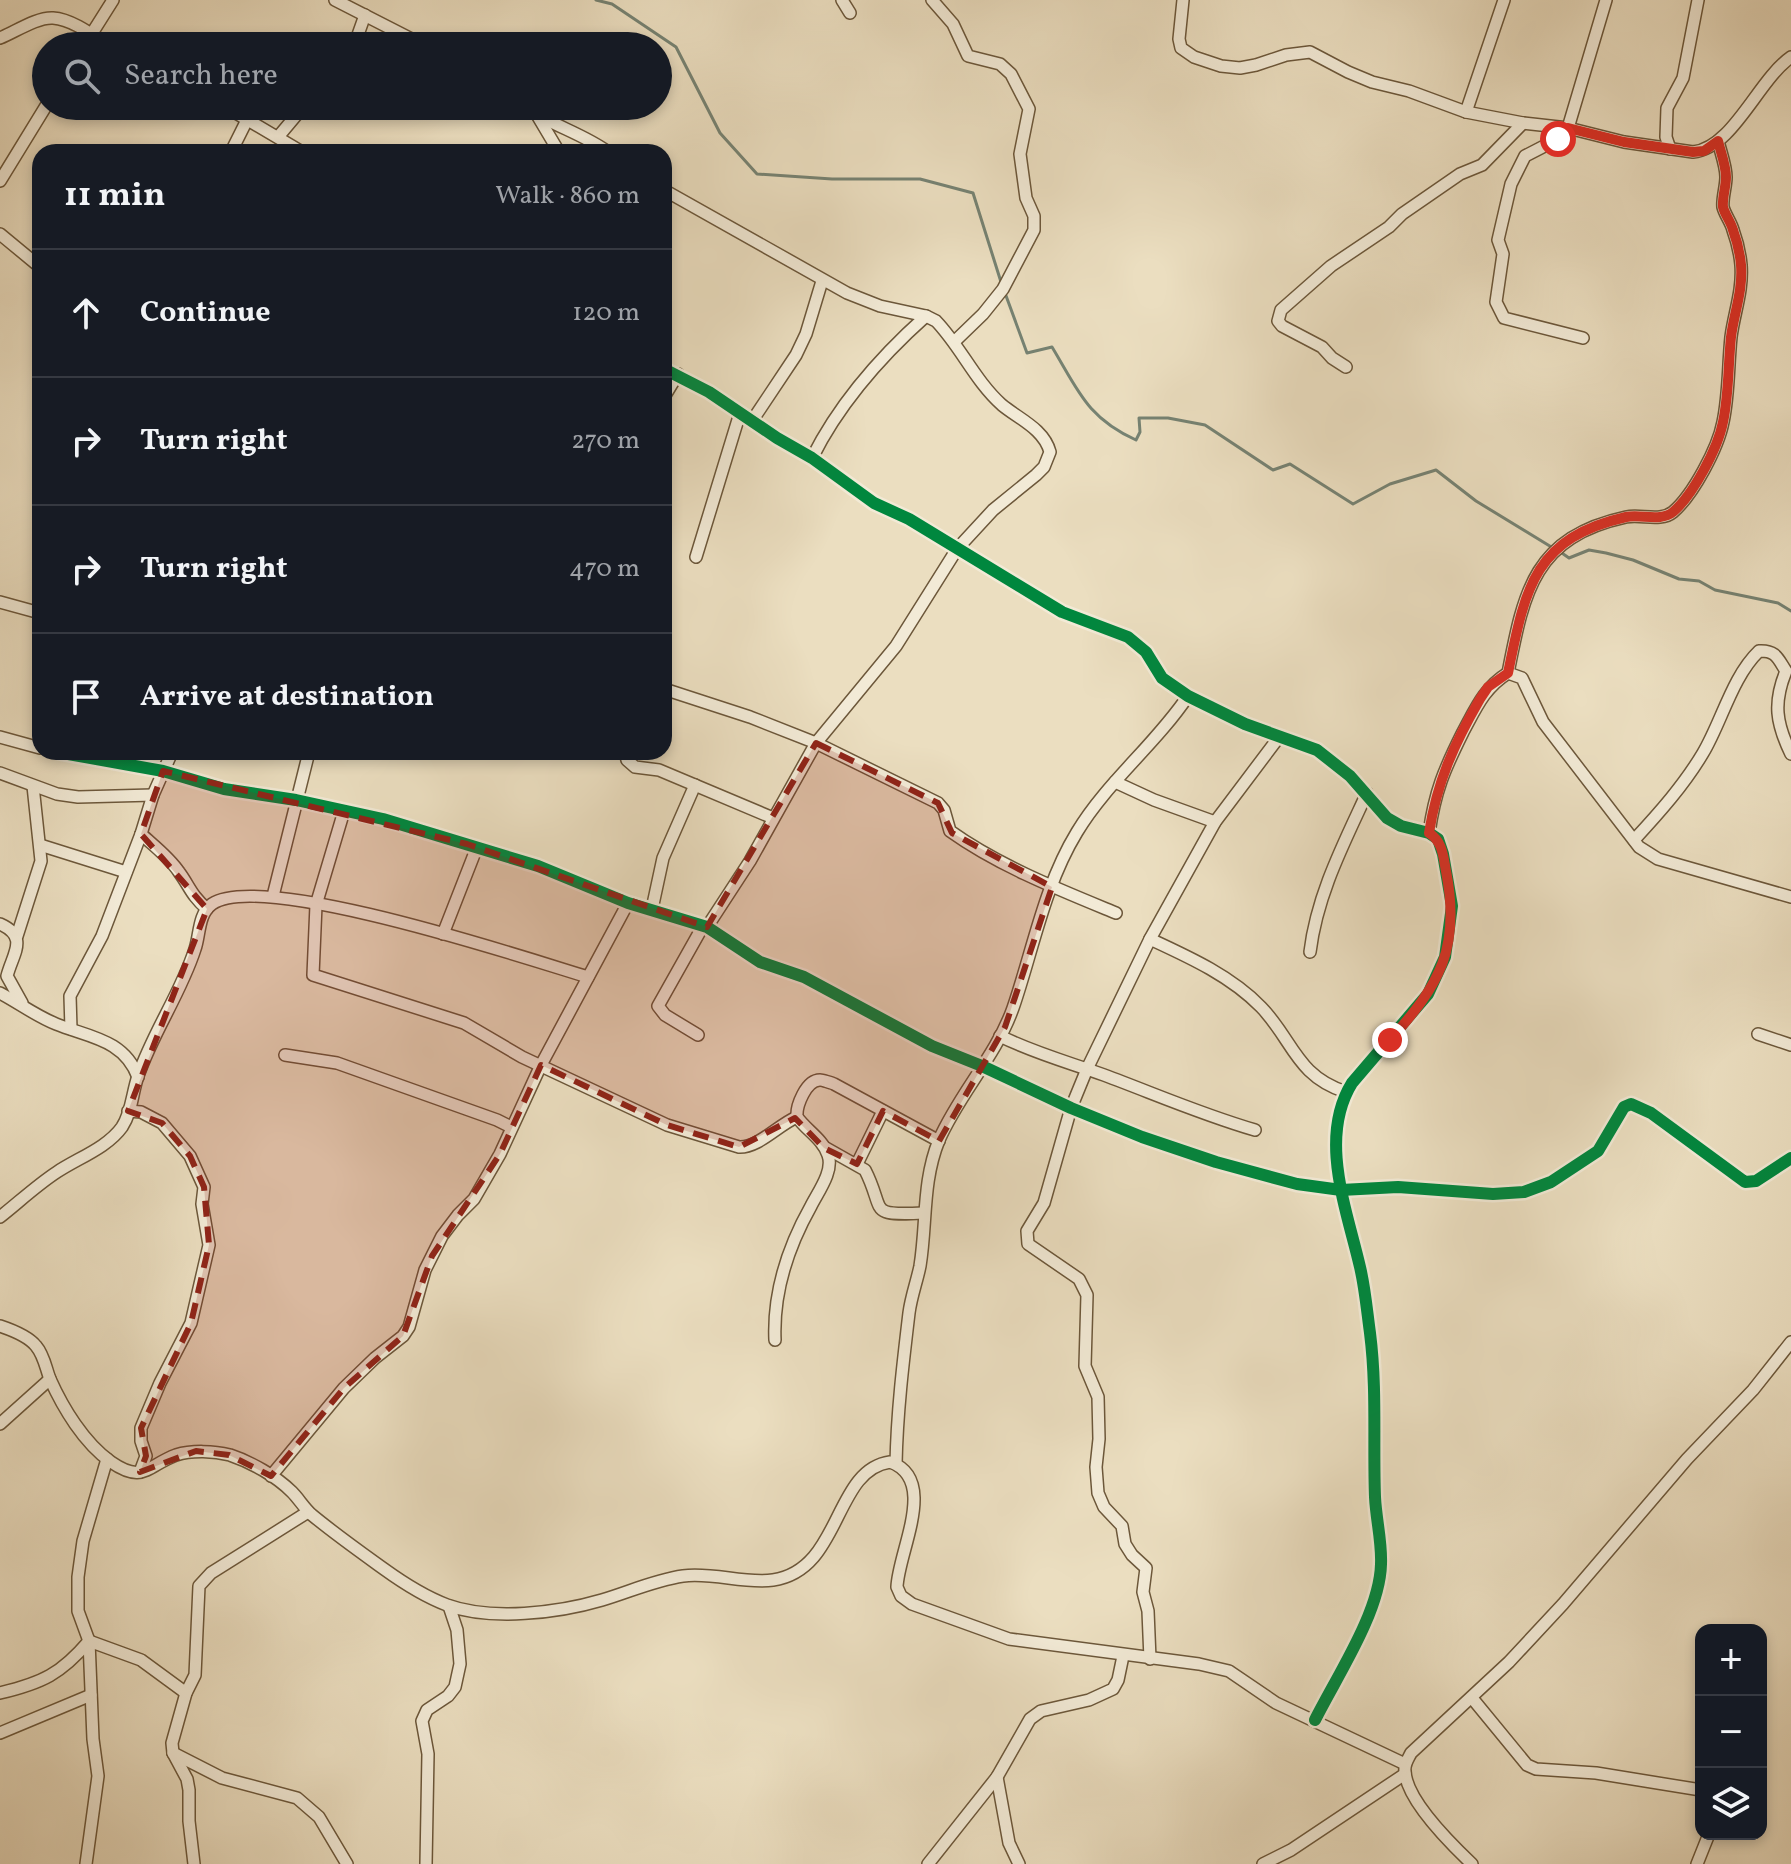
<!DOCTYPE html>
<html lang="en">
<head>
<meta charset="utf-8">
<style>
  :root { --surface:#171b24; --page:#20242c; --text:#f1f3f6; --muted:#9ea1a6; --line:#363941 }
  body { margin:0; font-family:Vollkorn,serif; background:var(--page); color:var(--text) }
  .controls { position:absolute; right:24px; bottom:24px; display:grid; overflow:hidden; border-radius:16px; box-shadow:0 4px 12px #0003 }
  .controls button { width:72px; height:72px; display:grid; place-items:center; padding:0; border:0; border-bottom:2px solid var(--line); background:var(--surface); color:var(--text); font:40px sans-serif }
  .stop { position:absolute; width:24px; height:24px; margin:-18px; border:6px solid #d93025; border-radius:50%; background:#fff }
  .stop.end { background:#d93025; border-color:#fff; box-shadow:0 2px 8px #0008 }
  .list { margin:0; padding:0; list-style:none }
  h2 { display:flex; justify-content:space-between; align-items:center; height:104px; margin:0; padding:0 32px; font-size:34px }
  h2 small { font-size:26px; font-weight:400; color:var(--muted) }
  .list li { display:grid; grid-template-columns:52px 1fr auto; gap:24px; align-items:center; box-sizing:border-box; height:128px; padding:0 32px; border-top:2px solid var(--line) }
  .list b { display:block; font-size:30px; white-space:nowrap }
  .list em { font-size:26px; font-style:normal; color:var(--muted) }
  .icon { flex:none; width:44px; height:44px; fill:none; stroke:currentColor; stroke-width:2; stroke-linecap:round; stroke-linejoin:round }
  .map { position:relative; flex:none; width:1791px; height:1864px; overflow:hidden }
  .search { position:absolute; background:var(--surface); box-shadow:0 4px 12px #0003; left:32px; top:32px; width:640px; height:88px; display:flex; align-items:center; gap:20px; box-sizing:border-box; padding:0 28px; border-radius:44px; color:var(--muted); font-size:30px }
  .panel { position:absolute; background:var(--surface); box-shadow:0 4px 12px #0003; left:32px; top:144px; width:640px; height:616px; border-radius:24px }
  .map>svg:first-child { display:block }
</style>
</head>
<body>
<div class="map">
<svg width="1791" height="1864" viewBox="0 0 1791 1864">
  <rect width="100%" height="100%" fill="#ebdec0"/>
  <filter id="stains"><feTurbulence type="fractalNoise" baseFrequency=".0025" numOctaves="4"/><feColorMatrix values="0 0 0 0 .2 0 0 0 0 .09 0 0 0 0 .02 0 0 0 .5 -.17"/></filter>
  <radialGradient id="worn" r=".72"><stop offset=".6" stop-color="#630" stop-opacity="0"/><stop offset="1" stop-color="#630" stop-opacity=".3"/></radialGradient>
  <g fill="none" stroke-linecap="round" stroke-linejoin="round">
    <g stroke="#768272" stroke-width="3">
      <polyline points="596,0 612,4 676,47 720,133 757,174 832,179 920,179 973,193 1001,282"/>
      <path d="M1005,293L1027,353L1052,347C1078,390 1087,418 1136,440L1140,432L1139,418H1168L1205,425L1273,470L1290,464L1353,504L1390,484L1436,470L1476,501L1553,548"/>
      <polyline points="1559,551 1569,558 1589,550 1606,553 1633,560 1679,579 1699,581 1715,590 1778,603 1791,611"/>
    </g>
    <g stroke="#6c573a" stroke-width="14">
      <g id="minor">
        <polyline points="335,0 425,46"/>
        <polyline points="842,0 850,13"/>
        <polyline points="932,0 953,24 968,56 1000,64 1011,74 1029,109 1020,154 1026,198 1034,216 1034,230 1003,289 983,314 954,342"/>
        <path d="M1183,0L1179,39L1181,48L1194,57L1221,66L1240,68L1256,65L1286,55L1310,52L1348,72L1372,82L1409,91L1466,112L1523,123L1568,128L1624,142L1693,152C1733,148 1758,80 1791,57"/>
        <path d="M0,38C15,32 37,17 53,18C72,19 94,36 109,46"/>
        <polyline points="84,46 113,0"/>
        <polyline points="354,46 365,15"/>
        <polyline points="224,106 302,152"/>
        <path d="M524,106C550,125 582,133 608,152"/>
        <polyline points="1466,112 1504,0"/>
        <polyline points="537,115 559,152"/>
        <polyline points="278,137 304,106"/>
        <polyline points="1670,149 1666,137 1667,108 1683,78 1698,0"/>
        <polyline points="231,152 247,120"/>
        <polyline points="0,181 46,106"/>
        <path d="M664,190L847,293L880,306L926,316L936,321C961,347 975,381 1002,405C1019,419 1044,429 1050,452L1044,467L1036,475L993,510L957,549L896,646L816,743L750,861L707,927"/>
        <polyline points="0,234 40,267"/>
        <polyline points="1583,338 1504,318 1496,302 1503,254 1498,240 1511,184 1525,156 1558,139 1568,128 1606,0"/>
        <polyline points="1346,367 1332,358 1322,347 1282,326 1278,321 1281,310 1331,266 1389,227 1402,214 1460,174 1482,165 1523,123"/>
        <path d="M664,369L709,392L777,438L812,458L874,503L909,519L1062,612L1128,637L1146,652L1162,678L1188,696L1245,724L1317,750L1350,776L1387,818L1401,826L1429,833L1438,839L1443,854L1452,906L1445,957L1428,994L1352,1083C1318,1138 1347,1210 1360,1267C1365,1288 1367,1311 1370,1333C1377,1388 1373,1443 1375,1497C1376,1519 1382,1542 1381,1564C1380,1612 1337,1676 1315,1720"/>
        <polyline points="664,397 678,374"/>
        <polyline points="752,421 796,355 806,334 822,281"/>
        <path d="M812,458C840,402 880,357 926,316"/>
        <polyline points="696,557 740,413"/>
        <polyline points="0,602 40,613"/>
        <path d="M1508,673C1524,591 1534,537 1626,517C1641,514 1661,522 1673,512C1693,495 1718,448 1723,422C1729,394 1728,366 1731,337C1734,313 1743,291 1741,265C1740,254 1737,241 1733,230C1731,222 1725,215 1723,207C1722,198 1726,187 1726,177C1726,166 1721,153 1718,141"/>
        <path d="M664,689L750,717L816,743L938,803L944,810L950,831C999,866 1060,890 1116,913"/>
        <polyline points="0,737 40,748"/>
        <polyline points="57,752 163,771 224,789 296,800 383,819 538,866 628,903 707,927 760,962 804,977 932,1046 982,1066 1071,1108 1142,1137 1216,1162 1297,1184 1341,1190 1398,1187 1493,1194 1524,1192 1551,1182 1598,1151 1624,1107 1631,1104 1651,1113 1745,1182 1756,1181 1791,1158"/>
        <polyline points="625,752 627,760 635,767 659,770 773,818"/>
        <polyline points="0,773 57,794 78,797 153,795"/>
        <polyline points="1115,782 1154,800 1215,822"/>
        <path d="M344,811L316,905L313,975L464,1023L522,1057L667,1125L739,1147C758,1148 778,1125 797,1117"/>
        <path d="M1429,833C1435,791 1444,770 1463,732C1476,708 1484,688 1508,673L1522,678L1543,722L1639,847L1658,859L1791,897"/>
        <path d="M141,834C154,846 169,857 179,872C190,887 191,895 207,909"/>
        <path d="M1634,840C1659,813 1684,785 1703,753C1722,721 1732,677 1759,651C1776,650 1778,659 1786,671C1773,703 1776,723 1791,754"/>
        <polyline points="40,845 126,872"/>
        <polyline points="273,896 309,752"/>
        <polyline points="652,909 663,858 695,785"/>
        <path d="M0,924C29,937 13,953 7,976L22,1003"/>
        <polyline points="443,934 477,847"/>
        <polyline points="17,936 41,861 33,786"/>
        <path d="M1150,939C1189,957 1231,976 1261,1007C1293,1040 1296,1076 1346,1092"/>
        <path d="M1310,952C1317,895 1343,845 1367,793"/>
        <path d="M0,993C19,1003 36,1016 56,1024C88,1037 124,1039 138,1077"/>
        <polyline points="71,1029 70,996 102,936 141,834 153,795 172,752"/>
        <polyline points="1758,1034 1791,1045"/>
        <polyline points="698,1035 665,1015 658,1006 703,926"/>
        <path d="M1000,1036C1034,1053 1068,1062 1104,1075C1155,1094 1203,1115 1255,1130"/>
        <polyline points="285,1055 337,1063 497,1120 511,1127"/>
        <polyline points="128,1111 141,1112 162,1123 190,1156 204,1187 202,1204 209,1245 191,1323 160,1383 141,1428 141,1441 146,1456 140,1472"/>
        <path d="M826,1148L865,1170C886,1211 866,1216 923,1213"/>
        <polyline points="857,1164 883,1111"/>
        <path d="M0,1217C19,1202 37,1185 57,1172C78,1158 107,1148 122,1127C132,1112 132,1093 138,1076C153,1032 181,993 195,949C200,935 198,914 212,904C261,870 525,958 588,977"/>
        <path d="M0,1326C12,1330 28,1336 36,1346C44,1355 46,1369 50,1379C63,1408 84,1443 111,1462C143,1484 147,1466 176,1455C192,1450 214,1451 230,1455C251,1462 276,1476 292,1492C299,1499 304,1508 312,1515C335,1534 359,1551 384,1569C402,1582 426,1597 447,1605C491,1621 558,1613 602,1600C629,1592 655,1580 683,1576C713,1572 744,1584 773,1580C842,1570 833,1470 890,1462C939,1479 898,1552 897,1587L901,1596L912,1604L1009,1639L1199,1664L1229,1671L1276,1703L1405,1764"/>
        <path d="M775,1340C773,1294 788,1247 811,1206C818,1192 834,1171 828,1155C823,1139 806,1130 797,1117C796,1106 806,1080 820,1080C822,1080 832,1083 834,1084L939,1141"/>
        <polyline points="0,1424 50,1379"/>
        <path d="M896,1464C897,1413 903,1363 909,1313C911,1297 917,1281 920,1266C927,1223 922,1182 939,1140C959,1094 996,1056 1013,1008C1033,950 1044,886 1077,832C1107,782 1155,745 1188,696"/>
        <polyline points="271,1476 344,1388 375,1358 403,1336 409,1327 425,1270 442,1236 458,1215 474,1199 500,1154 541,1065 628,903"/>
        <polyline points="1150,1659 1148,1611 1143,1592 1146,1568 1132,1555 1125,1544 1122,1526 1104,1507 1098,1493 1096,1467 1099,1439 1098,1397 1085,1366 1087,1295 1079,1279 1028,1244 1027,1231 1044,1203 1071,1108 1087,1069 1150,939 1215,822 1279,737"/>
        <path d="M0,1693C42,1683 61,1674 89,1641L141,1660L186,1693"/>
        <polyline points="1472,1698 1527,1765 1536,1769 1596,1773 1701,1790"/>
        <polyline points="0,1733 91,1695"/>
        <polyline points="173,1753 222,1778 297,1798 319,1817 347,1864"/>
        <polyline points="997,1777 1009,1843 1019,1864"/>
        <polyline points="86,1864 98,1776 93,1739 89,1641 78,1611 78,1577 83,1541 107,1459"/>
        <polyline points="194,1864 189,1821 189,1790 187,1779 173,1753 172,1743 186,1693 195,1675 199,1586 211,1573 308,1512"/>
        <polyline points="426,1864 428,1754 422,1721 427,1710 448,1696 455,1687 460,1664 457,1630 449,1606"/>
        <polyline points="928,1864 997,1777 1030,1719 1041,1711 1089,1700 1113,1689 1118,1680 1123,1656"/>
        <polyline points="1263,1864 1291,1850 1405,1774"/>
        <path d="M1472,1864C1452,1845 1406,1800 1405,1771C1404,1764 1408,1759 1411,1753L1509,1662L1563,1604L1687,1459L1753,1390L1791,1342"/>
        <polyline points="1697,1864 1709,1834"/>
      </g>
    </g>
    <use href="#minor" stroke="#f2ead6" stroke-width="11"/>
    <g stroke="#f2ead6" stroke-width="17">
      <g id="cycleway">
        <path d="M664,369L709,392L777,438L812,458L874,503L909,519L1062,612L1128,637L1146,652L1162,678L1188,696L1245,724L1317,750L1350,776L1387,818L1401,826L1429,833L1438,839L1443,854L1452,906L1445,957L1428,994L1352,1083C1318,1138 1347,1210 1360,1267C1365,1288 1367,1311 1370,1333C1377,1388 1373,1443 1375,1497C1376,1519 1382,1542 1381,1564C1380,1612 1337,1676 1315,1720"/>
        <polyline points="57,752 163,771 224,789 296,800 383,819 538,866 628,903 707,927 760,962 804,977 932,1046 982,1066 1071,1108 1142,1137 1216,1162 1297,1184 1341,1190 1398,1187 1493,1194 1524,1192 1551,1182 1598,1151 1624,1107 1631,1104 1651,1113 1745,1182 1756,1181 1791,1158"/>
      </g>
    </g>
    <use href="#cycleway" stroke="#00873e" stroke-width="12"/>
  </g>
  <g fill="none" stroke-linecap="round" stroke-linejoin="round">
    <path stroke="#d93025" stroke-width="10" d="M1390,1040C1440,984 1461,948 1446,871C1443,856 1443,842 1429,833C1437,782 1454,744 1480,699L1488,687L1508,673C1525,590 1533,538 1626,517C1641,514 1661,522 1673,512C1693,495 1718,448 1723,422C1729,394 1728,365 1731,337C1734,313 1743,291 1741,265C1740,254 1737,241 1733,230C1731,222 1725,215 1723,207C1722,198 1726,187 1726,177C1726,166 1721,153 1718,141L1704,151L1693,152L1624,142L1568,128L1558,139"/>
  </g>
  <path fill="#8f2418" fill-opacity="0.2" stroke="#8f2418" stroke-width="6" stroke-dasharray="16 10" stroke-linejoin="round" d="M816,743L938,803L952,833L1052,887L1005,1027L939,1141L883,1111L857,1164L824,1148L795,1118L739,1147L667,1125L541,1065L500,1154L432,1256L403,1336L344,1388L271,1476L229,1455L196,1451L140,1472L146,1456L141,1428L191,1323L209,1245L204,1187L190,1156L162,1123L128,1111L207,909L141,834L163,771L467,844L707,927Z"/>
  <rect width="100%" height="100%" filter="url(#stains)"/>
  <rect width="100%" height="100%" fill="url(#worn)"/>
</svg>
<div class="controls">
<button>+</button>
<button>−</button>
<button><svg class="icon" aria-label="layers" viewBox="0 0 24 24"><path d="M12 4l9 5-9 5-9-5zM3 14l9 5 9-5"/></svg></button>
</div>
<div class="stop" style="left:1558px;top:139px"></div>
<div class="stop end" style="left:1390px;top:1040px"></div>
<div class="search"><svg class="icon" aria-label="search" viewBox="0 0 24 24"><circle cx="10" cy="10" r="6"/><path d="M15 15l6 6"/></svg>Search here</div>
<section class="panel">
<h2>11 min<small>Walk · 860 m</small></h2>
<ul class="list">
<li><svg class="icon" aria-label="ahead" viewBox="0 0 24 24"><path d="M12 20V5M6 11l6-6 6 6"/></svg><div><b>Continue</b></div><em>120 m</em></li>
<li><svg class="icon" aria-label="right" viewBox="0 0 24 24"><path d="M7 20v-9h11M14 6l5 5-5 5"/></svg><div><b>Turn right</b></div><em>270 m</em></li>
<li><svg class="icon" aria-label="right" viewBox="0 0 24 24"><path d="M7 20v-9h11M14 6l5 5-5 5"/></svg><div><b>Turn right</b></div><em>470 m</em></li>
<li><svg class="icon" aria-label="arrive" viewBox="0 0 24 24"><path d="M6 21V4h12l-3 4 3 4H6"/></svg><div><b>Arrive at destination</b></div></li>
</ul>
</section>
</div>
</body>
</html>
